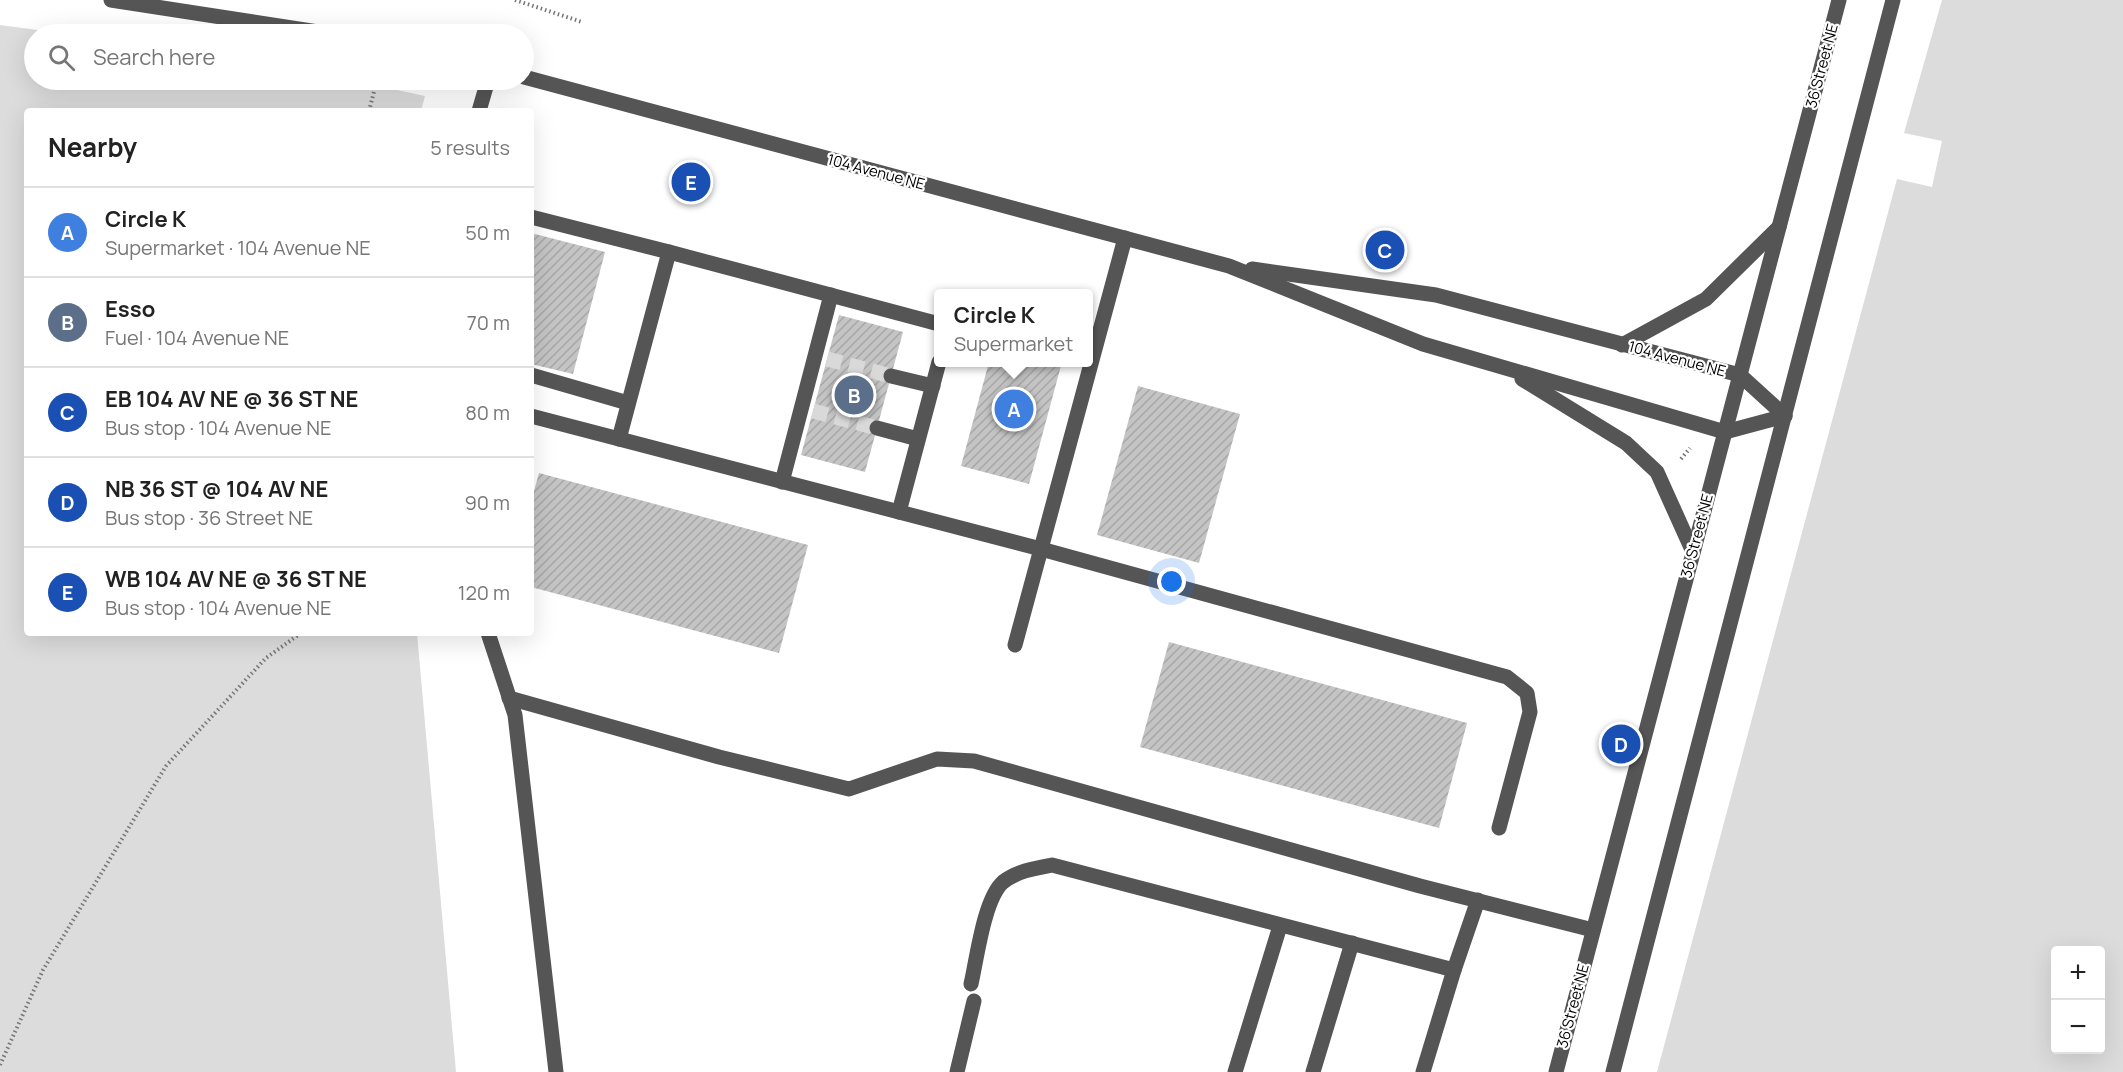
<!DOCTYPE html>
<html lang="en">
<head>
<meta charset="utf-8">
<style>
  :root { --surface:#fff; --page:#f6f6f6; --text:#222; --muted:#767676; --line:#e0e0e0; --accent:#db2777 }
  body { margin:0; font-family:Manrope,sans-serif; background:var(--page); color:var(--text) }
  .controls { position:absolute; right:18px; bottom:18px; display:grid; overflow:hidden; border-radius:6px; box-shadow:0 6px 24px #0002 }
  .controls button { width:54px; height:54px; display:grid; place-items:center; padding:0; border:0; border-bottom:2px solid var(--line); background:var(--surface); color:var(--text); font:30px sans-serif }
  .you { position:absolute; left:1172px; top:582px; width:21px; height:21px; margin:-15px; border:4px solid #fff; border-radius:50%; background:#1a73e8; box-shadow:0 0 0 9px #1a73e833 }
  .badge { display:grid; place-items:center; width:39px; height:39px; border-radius:50%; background:var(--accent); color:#fff; font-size:20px; font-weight:700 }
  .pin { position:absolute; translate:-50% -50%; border:3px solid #fff; box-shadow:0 2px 6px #0006 }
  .popup { position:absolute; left:934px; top:289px; width:159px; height:78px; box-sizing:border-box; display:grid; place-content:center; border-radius:6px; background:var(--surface); filter:drop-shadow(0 2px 4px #0005); font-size:20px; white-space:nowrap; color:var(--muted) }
  .popup b { font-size:22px; color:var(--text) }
  .popup::after { content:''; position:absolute; left:50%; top:100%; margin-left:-12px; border:12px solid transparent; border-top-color:var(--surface) }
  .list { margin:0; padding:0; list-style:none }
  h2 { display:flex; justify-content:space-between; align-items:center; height:78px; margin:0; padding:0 24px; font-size:26px }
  h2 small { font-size:20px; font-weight:400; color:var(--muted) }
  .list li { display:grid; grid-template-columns:39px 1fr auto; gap:18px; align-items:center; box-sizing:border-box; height:90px; padding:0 24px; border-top:2px solid var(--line) }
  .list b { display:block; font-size:22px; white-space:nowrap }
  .list p { margin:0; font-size:20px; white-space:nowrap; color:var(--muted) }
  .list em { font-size:20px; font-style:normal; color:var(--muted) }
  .icon { flex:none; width:33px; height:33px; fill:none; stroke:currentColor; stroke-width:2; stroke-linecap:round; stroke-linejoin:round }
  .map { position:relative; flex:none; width:2123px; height:1072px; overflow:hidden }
  .search { position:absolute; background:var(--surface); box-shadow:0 6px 24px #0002; left:24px; top:24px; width:510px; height:66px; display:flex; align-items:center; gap:15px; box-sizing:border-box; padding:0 21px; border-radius:33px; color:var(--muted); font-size:22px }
  .panel { position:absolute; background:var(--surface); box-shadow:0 6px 24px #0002; left:24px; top:108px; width:510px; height:528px; border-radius:6px }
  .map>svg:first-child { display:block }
</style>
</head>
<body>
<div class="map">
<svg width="2123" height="1072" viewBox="0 0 2123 1072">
  <defs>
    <pattern id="building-hatch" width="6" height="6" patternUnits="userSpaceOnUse" patternTransform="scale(1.5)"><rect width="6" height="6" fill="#c4c4c4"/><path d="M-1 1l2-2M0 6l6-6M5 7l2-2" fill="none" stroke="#a7a7a7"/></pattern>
  </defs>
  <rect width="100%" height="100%" fill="#fff"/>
  <g fill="#dcdcdc" fill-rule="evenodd">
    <path d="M1942,0H2123V1072H1657L1897,179L1932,187L1942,141L1904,133ZM2056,950H2100V1050H2056Z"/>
    <polygon points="0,25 68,34 34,34 34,80 351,80 425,96 421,111 27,111 27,633 417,633 456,1072 0,1072"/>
  </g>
  <g fill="url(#building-hatch)">
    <polygon points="531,233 605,252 573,374 531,364"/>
    <polygon points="839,315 903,332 865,472 801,455"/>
    <polygon points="989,362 1062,362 1029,484 961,466"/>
    <polygon points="1138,386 1240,414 1199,563 1097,535"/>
    <polygon points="539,473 808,545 779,653 531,587 531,502"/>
    <polygon points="1169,642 1467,723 1439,828 1140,747"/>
  </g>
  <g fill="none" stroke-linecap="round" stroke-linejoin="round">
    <g stroke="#d9d9d9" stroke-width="15" stroke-dasharray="15 8" stroke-linecap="butt">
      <polyline points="827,359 891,376"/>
      <polyline points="813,411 877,428"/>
    </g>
    <g stroke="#777" stroke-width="4" stroke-dasharray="1.5 3" stroke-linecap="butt">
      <polyline points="515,0 582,22"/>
      <polyline points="369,111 377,80"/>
      <polyline points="1681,459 1690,448"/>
      <polyline points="0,1065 43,970 166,766 266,658 301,633"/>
    </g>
    <g stroke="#555" stroke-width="15">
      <polyline points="111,0 331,34"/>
      <polyline points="524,77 1229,266 1423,344 1725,432 1785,416"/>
      <polyline points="479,111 488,80"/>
      <polyline points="531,217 669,252"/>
      <polyline points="1252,269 1436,295 1740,375 1785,416"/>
      <polyline points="1622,345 1706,299 1779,227"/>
      <polyline points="531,375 628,403"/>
      <polyline points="891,376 933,386"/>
      <polyline points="1522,379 1626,443 1657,472 1693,552"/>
      <polyline points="531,416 1041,549 1507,677 1527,693 1530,712 1499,828"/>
      <polyline points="877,428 918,439"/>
      <polyline points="619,439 669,252 939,324"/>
      <polyline points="782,482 831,295"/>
      <polyline points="899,512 939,362"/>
      <polyline points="488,633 515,715 556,1072"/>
      <polyline points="1015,645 1125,238"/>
      <polyline points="509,698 719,757 849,789 937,759 974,761 1420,886 1593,930"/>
      <path d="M971,984C977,958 984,899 1003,882C1017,871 1036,868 1052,865L1454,970L1478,900"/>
      <polyline points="957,1072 974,1001"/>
      <polyline points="1235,1072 1280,926"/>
      <polyline points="1313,1072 1352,943"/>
      <polyline points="1423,1072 1454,970"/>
      <polyline points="1556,1072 1839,0"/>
      <polyline points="1613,1072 1893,0"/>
    </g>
  </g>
  <g text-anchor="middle" stroke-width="4.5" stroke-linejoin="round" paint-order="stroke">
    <g font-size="15" fill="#000" stroke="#fff">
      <text transform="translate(1822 66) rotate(-75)" y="5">36 Street NE</text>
      <text transform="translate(876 172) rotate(15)" y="5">104 Avenue NE</text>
      <text transform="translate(1677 359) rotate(15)" y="5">104 Avenue NE</text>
      <text transform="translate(1697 536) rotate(-75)" y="5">36 Street NE</text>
      <text transform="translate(1573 1006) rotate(-75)" y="5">36 Street NE</text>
    </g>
  </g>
</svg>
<div class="controls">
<button>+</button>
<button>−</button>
</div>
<div class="you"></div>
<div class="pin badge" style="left:1014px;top:409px;background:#3f7fe0">A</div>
<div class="popup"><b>Circle K</b>Supermarket</div>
<div class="pin badge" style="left:854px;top:395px;background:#5c6f8a">B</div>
<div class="pin badge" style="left:1385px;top:250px;background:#1a4fb4">C</div>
<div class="pin badge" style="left:1621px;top:744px;background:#1a4fb4">D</div>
<div class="pin badge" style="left:691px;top:182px;background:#1a4fb4">E</div>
<div class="search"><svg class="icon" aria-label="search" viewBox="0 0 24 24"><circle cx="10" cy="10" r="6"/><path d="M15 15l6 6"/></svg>Search here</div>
<section class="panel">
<h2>Nearby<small>5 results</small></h2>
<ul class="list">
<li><span class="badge" style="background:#3f7fe0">A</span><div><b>Circle K</b><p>Supermarket · 104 Avenue NE</p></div><em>50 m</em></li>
<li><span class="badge" style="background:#5c6f8a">B</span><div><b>Esso</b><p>Fuel · 104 Avenue NE</p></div><em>70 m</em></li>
<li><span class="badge" style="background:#1a4fb4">C</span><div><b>EB 104 AV NE @ 36 ST NE</b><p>Bus stop · 104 Avenue NE</p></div><em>80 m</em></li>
<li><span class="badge" style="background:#1a4fb4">D</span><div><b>NB 36 ST @ 104 AV NE</b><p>Bus stop · 36 Street NE</p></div><em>90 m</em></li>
<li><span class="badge" style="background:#1a4fb4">E</span><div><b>WB 104 AV NE @ 36 ST NE</b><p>Bus stop · 104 Avenue NE</p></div><em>120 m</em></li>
</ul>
</section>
</div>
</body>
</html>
